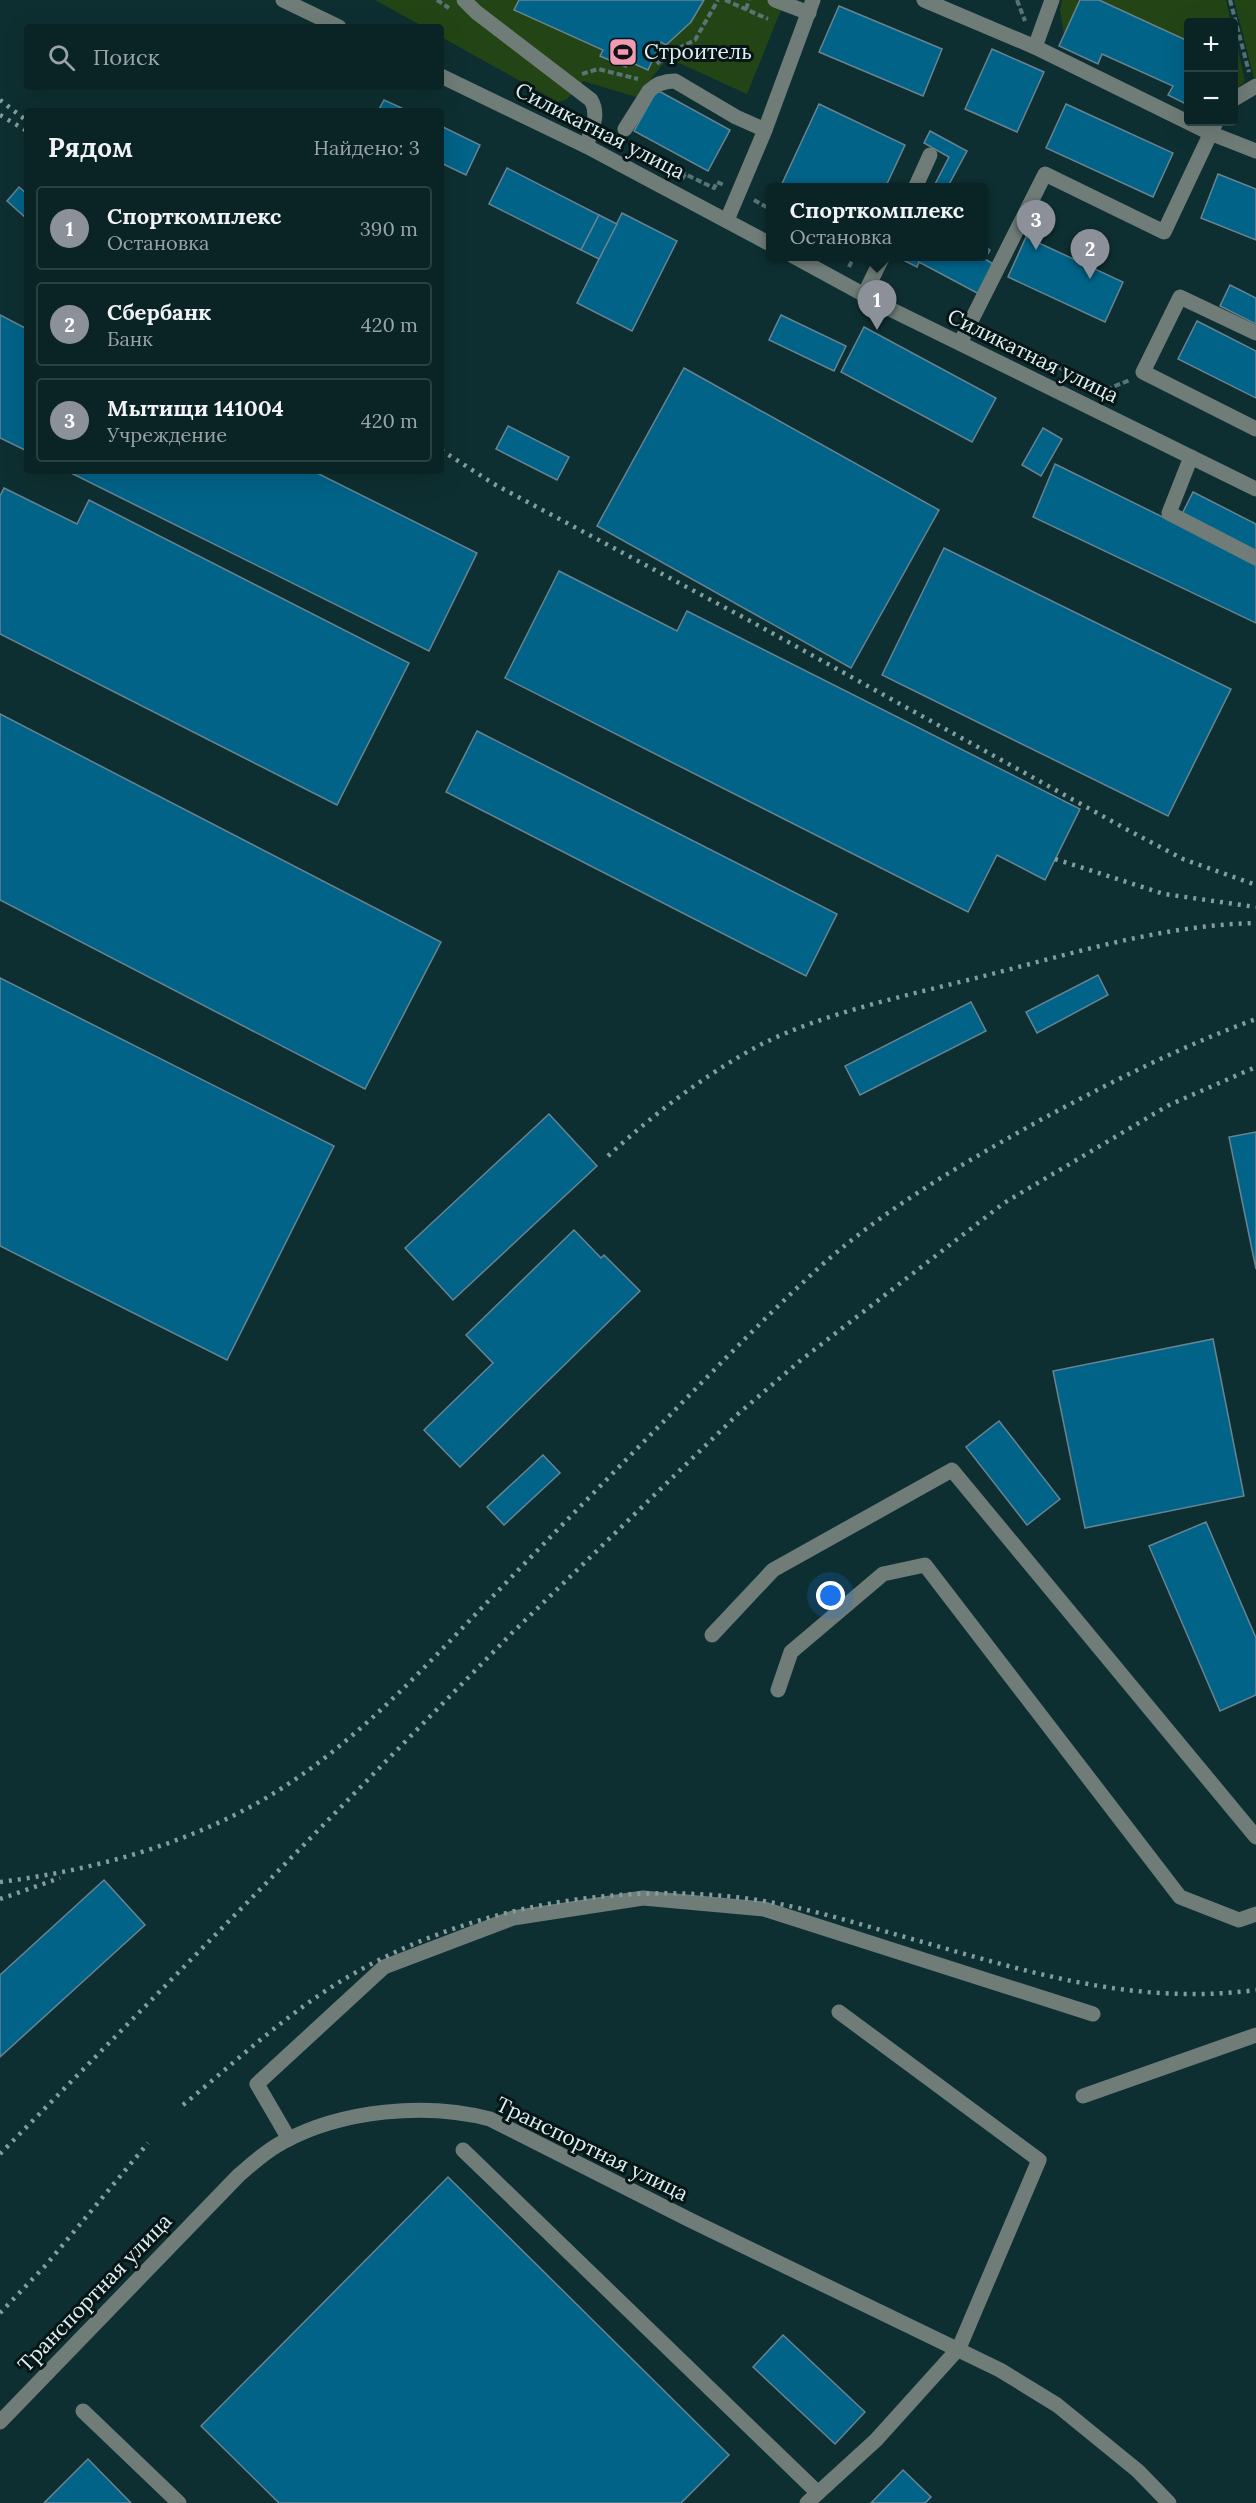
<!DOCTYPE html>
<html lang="ru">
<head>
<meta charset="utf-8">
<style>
  :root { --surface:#0a2325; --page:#182f32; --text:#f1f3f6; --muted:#99a4a7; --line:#2a4042; --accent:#8c9099 }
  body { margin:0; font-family:Lora,serif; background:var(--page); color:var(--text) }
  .controls { position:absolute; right:18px; top:18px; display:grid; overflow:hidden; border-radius:6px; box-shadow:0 6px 24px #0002 }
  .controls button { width:54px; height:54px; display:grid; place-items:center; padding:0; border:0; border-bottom:2px solid var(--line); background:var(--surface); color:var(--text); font:30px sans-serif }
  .you { position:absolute; left:831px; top:1596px; width:21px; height:21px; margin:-15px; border:4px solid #fff; border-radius:50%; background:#1a73e8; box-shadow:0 0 0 9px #1a73e833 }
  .badge { display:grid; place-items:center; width:39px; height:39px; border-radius:50%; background:var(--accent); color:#fff; font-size:20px; font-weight:700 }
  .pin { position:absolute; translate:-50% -50px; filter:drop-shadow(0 2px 3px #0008) }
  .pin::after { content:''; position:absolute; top:32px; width:21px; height:18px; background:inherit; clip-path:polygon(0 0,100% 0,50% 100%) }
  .popup { position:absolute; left:766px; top:183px; width:222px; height:78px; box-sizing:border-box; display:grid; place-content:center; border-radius:6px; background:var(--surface); filter:drop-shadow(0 2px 4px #0005); font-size:20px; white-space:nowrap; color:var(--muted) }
  .popup b { font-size:22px; color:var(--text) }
  .popup::after { content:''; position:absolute; left:50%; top:100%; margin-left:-12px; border:12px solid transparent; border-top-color:var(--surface) }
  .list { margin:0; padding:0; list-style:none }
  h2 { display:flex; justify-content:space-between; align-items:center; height:78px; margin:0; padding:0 24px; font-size:26px }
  h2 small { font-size:20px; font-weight:400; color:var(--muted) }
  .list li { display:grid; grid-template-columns:39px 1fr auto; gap:18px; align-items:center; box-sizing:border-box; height:84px; margin:0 12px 12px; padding:0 12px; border:2px solid var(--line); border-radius:6px }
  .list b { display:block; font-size:22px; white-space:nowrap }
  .list p { margin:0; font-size:20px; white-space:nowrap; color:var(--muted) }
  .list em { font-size:20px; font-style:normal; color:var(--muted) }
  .icon { flex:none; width:33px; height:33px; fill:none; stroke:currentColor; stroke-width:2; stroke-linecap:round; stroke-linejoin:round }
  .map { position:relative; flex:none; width:1256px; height:2503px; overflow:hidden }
  .search { position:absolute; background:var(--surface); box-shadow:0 6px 24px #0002; left:24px; top:24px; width:420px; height:66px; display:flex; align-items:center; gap:15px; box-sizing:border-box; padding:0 21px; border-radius:6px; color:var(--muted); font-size:22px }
  .panel { position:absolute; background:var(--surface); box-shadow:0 6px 24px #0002; left:24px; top:108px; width:420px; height:366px; border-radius:6px }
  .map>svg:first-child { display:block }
</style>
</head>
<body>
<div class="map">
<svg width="1256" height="2503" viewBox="0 0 1256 2503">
  <rect width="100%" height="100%" fill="#0e2f31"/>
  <g fill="#234515">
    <polygon points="375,0 785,0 747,94 668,58 636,97 583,81 566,100 558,102 441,37 441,27 424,27"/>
    <polygon points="1062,0 1080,0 1064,35 1060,9"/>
    <polygon points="1099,0 1226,0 1231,22 1188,22 1188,41"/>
    <polygon points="1234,0 1256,0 1256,78 1254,78"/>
    <polygon points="1234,32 1245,81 1234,91"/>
  </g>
  <g fill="#016388" stroke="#688392" stroke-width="1.5">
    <polygon points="519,0 704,0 691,22 666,45 661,42 648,70 628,61 626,67 600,56 603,50 514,10"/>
    <polygon points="1080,0 1099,0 1188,41 1188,105 1168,95 1173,86 1102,54 1098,64 1059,46"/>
    <polygon points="839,6 942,49 923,96 819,52"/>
    <polygon points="992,49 1044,72 1017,132 965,109"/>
    <polygon points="657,90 730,130 708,171 634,131"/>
    <polygon points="384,100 408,111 378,111"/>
    <polygon points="819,104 905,145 885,188 780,188"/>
    <polygon points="1066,104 1173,153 1153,197 1046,148"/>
    <polygon points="441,126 480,145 466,175 441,163"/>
    <polygon points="930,131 967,151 947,188 933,188 949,157 924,143"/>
    <polygon points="507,168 599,215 581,250 489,204"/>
    <polygon points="1218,174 1256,189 1256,240 1201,218"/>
    <polygon points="19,187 27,194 27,219 7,201"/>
    <polygon points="622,213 677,241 632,331 577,303"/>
    <polygon points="599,215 617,224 599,259 581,250"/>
    <polygon points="1026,237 1123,282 1105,322 1008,277"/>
    <polygon points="984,246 990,250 985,259 995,265 979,294 919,262 917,267 903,260 905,256 984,256"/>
    <polygon points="1230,285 1256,298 1256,324 1220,306"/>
    <polygon points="0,315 27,329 27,451 0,438"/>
    <polygon points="781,315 846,346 834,371 769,340"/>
    <polygon points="1197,321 1256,351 1256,398 1178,359"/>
    <polygon points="864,327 996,398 972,442 841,372"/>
    <polygon points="684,368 939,510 851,668 597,526"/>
    <polygon points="508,426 569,457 557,480 496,449"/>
    <polygon points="1043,428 1062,439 1041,476 1022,465"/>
    <polygon points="1055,464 1256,563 1256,623 1033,517"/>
    <polygon points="67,471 313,471 477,553 429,651"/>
    <polygon points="4,488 77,524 89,500 409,663 337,805 0,634 0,496"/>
    <polygon points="1193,492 1256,524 1256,555 1181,516"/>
    <polygon points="944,548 1231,689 1168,816 882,675"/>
    <polygon points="559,571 677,631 687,611 1080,809 1045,880 997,855 968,912 505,678"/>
    <polygon points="0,714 441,942 365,1089 0,900"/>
    <polygon points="477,731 837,914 806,976 446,792"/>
    <polygon points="1098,975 1108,995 1037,1033 1026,1012"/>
    <polygon points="0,978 334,1146 227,1360 0,1246"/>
    <polygon points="971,1002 986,1031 860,1095 845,1066"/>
    <polygon points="549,1114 597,1166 453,1300 405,1248"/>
    <polygon points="1256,1132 1256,1269 1229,1137"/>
    <polygon points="574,1230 601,1258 604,1255 640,1291 460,1467 424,1430 493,1363 466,1335"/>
    <polygon points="1213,1339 1244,1496 1085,1528 1053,1371"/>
    <polygon points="999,1421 1060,1499 1027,1525 966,1447"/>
    <polygon points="543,1455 560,1473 504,1525 487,1507"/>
    <polygon points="1206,1522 1256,1638 1256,1695 1220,1711 1149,1546"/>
    <polygon points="104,1880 145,1925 0,2057 0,1975"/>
    <polygon points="448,2177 729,2455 681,2503 279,2503 201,2426"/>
    <polygon points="783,2335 865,2412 835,2444 753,2367"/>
    <polygon points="88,2459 131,2503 44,2503"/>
    <polygon points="903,2470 931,2497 925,2503 871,2503"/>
  </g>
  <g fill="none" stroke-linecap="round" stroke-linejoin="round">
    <g stroke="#597476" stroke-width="4" stroke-dasharray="6 3" stroke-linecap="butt">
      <polyline points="437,0 449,8"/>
      <polyline points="725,0 768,19"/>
      <polyline points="1017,0 1025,21"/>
      <polyline points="1230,0 1249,72"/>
      <polyline points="746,9 749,0"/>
      <polyline points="657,64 667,54 695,40 718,0"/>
      <polyline points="582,74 598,69 638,79"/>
      <polyline points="682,179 685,174 714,188 717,182 724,185"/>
      <polyline points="754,200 770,209"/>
      <polyline points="849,267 854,256"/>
      <polyline points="985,331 1105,390 1130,380"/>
    </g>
    <g stroke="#6f7c77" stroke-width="15">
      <polyline points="283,0 339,27"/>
      <path d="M464,0L476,12L591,100C600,115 591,131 586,146"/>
      <polyline points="775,0 809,13"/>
      <polyline points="924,0 1035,47 1052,0"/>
      <polyline points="1035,47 1210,133 1256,151"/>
      <polyline points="441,76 586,146 770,244"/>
      <polyline points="1234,99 1256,86"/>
      <path d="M625,129L649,91C656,84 664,81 675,81L736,117L765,130"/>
      <polyline points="915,188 930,155"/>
      <polyline points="727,220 765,130 813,0"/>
      <polyline points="793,256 892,310 1256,489"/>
      <polyline points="864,295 883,256"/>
      <polyline points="1256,333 1180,297 1143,372 1256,429"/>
      <polyline points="960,343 1045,174 1164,232 1216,122"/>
      <polyline points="1191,457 1169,513 1256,558"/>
      <polyline points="712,1635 773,1570 952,1470 1256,1837"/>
      <polyline points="778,1690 791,1652 883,1574 925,1565 1180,1897 1239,1920 1256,1914"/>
      <polyline points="1083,2096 1256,2035"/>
      <polyline points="289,2139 257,2084 384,1967 513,1918 643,1898 764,1909 1093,2014"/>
      <polyline points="463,2150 818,2493"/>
      <polyline points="83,2411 179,2503"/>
      <path d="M0,2422L239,2175C253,2163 267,2150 283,2142C342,2110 426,2102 490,2119L690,2220L1000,2370L1057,2405L1138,2471L1169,2503"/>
      <polyline points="807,2503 876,2440 959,2348 1039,2160 839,2012"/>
    </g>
    <g stroke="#849d9e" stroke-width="4.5" stroke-dasharray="3 6" stroke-linecap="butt">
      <polyline points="0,100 27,121"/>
      <polyline points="0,115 27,131"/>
      <polyline points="441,450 494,484 752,622 1126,829 1183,859 1256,885"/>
      <polyline points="1055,859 1164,894 1256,907"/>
      <path d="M608,1156C654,1114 703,1076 758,1046C822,1013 909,995 980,977C1071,954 1161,925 1256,923"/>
      <path d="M0,1882C96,1870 197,1842 279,1790C363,1737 430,1661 498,1591C556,1531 615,1471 673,1412C722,1362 771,1311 823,1264C890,1205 967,1161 1044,1118C1113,1081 1182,1046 1256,1019"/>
      <polyline points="0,1899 60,1878"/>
      <path d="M183,2105C234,2063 284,2016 341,1981C460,1909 612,1880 751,1899C806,1907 859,1924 912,1939C1029,1972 1133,2006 1256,1990"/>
      <polyline points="0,2154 512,1633 738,1414 801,1360 1004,1203 1169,1105 1256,1067"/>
      <polyline points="0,2313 46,2265 148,2143"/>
    </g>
  </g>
  <defs>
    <g id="stadium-square" transform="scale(1.5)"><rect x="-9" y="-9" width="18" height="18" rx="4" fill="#f19ab3" stroke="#071516"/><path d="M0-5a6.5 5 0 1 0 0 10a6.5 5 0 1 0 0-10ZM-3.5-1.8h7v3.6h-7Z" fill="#111"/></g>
  </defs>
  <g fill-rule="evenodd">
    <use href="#stadium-square" x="623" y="52"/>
  </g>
  <g text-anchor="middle" stroke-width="6" stroke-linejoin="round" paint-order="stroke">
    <g font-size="21" fill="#def0f1" stroke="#071516" text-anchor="start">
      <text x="644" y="59">Строитель</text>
    </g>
    <g font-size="21" fill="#def0f1" stroke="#071516">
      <text transform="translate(600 131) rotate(27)" y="7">Силикатная улица</text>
      <text transform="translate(1033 356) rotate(26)" y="7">Силикатная улица</text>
      <text transform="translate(592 2149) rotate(26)" y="7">Транспортная улица</text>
      <text transform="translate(95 2293) rotate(-46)" y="7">Транспортная улица</text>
    </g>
  </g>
</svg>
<div class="controls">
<button>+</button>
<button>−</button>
</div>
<div class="you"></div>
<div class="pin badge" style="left:877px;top:330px">1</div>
<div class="popup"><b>Спорткомплекс</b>Остановка</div>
<div class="pin badge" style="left:1090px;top:279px">2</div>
<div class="pin badge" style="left:1036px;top:250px">3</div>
<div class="search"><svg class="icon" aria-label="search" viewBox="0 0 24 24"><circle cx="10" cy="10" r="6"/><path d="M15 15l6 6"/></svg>Поиск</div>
<section class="panel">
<h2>Рядом<small>Найдено: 3</small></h2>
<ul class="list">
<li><span class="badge">1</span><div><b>Спорткомплекс</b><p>Остановка</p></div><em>390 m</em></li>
<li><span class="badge">2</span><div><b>Сбербанк</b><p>Банк</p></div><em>420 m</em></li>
<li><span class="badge">3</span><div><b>Мытищи 141004</b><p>Учреждение</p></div><em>420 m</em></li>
</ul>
</section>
</div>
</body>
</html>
